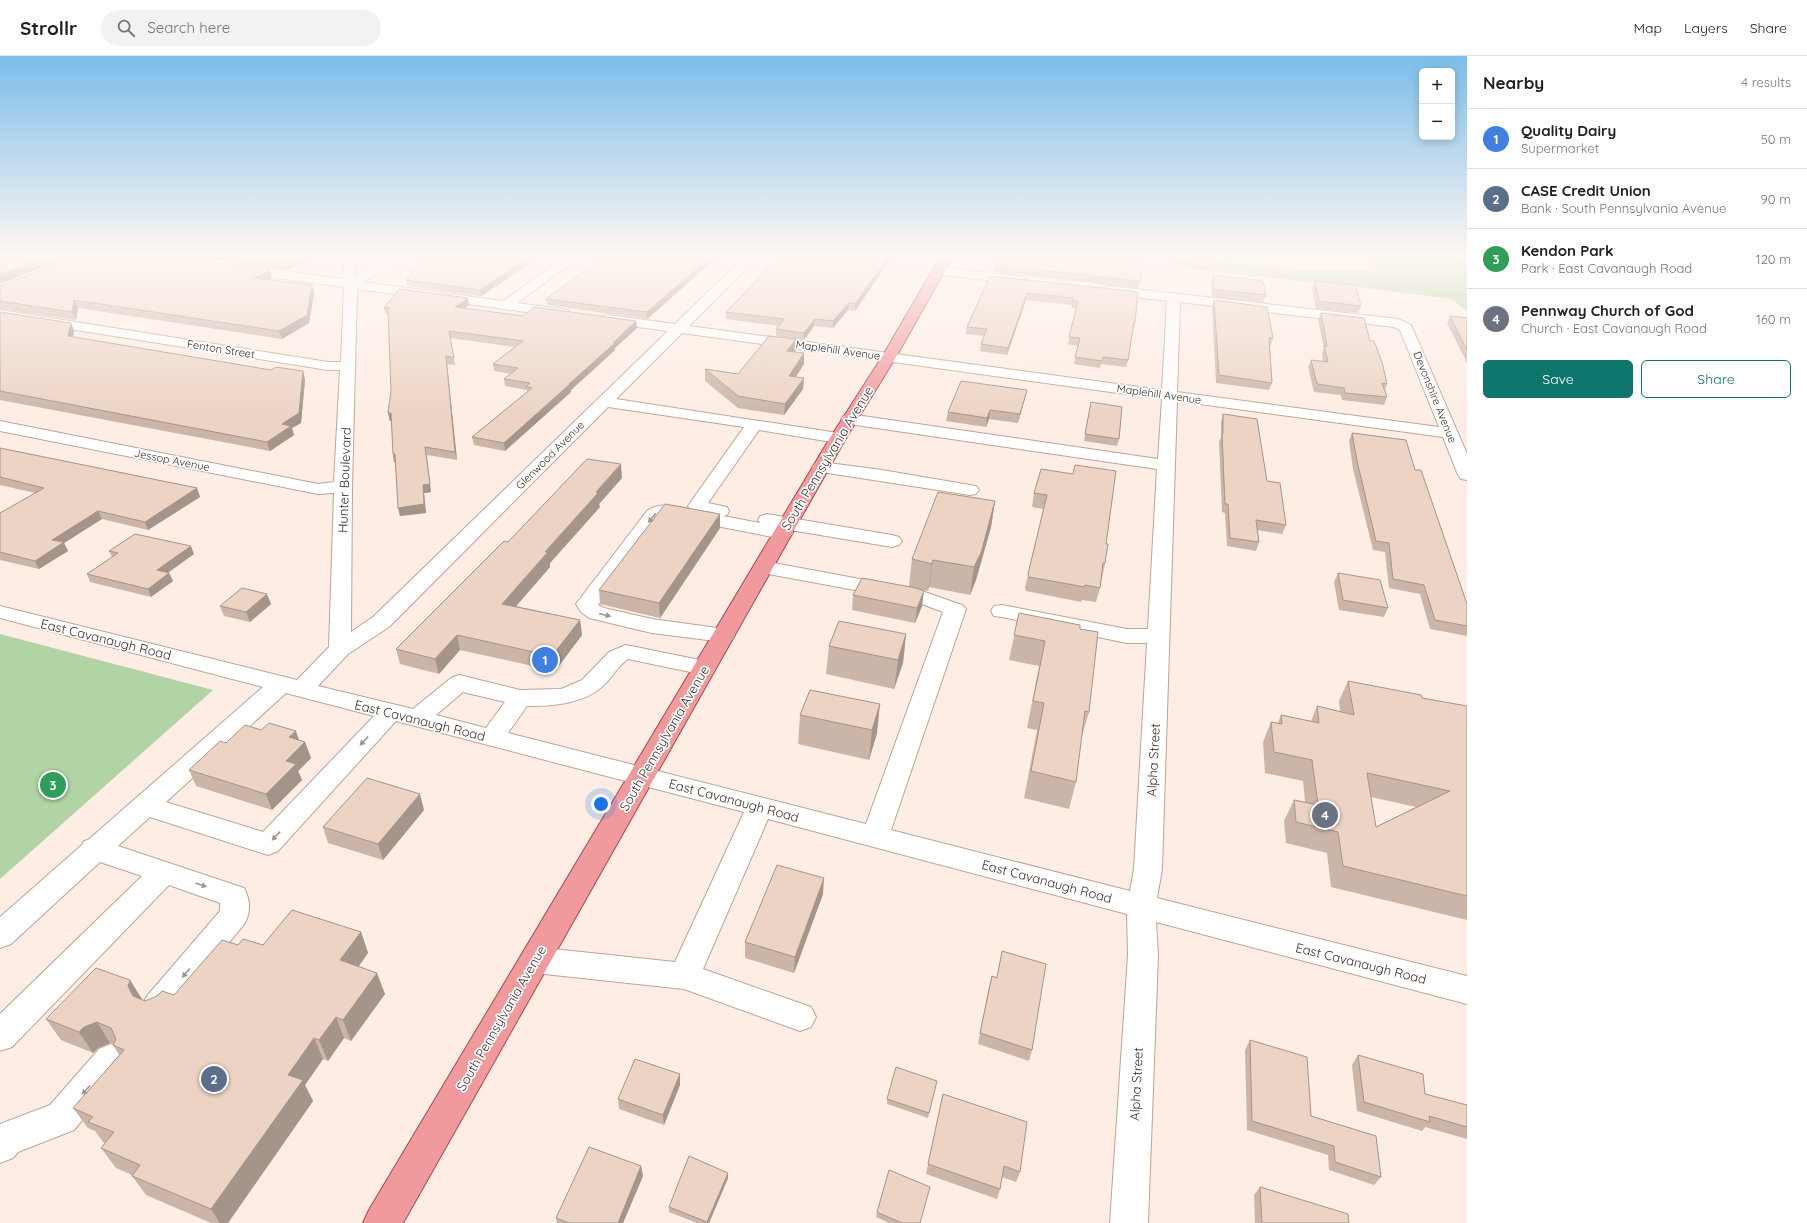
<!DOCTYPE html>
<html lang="en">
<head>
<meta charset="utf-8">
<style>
  :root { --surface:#fff; --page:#f2f2f2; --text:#202124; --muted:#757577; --line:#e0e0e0; --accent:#0f766e }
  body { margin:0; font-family:Quicksand,sans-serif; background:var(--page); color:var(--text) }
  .controls { position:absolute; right:12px; top:12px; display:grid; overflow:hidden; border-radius:6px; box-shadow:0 2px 10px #0003 }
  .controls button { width:36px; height:36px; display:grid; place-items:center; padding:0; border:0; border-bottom:1px solid var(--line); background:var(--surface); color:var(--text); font:20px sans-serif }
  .you { position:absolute; left:601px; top:748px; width:14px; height:14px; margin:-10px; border:3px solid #fff; border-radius:50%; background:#1a73e8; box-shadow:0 0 0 6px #1a73e833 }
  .badge { display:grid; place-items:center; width:26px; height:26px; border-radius:50%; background:var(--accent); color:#fff; font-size:13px; font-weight:700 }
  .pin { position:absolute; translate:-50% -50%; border:2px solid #fff; box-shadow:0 1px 4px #0006 }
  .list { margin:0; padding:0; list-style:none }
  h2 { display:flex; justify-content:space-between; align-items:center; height:52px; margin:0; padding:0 16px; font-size:17px }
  h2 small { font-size:13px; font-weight:400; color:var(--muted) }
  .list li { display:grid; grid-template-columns:26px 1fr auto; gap:12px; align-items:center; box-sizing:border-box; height:60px; padding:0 16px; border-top:1px solid var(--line) }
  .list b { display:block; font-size:15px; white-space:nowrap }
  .list p { margin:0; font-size:13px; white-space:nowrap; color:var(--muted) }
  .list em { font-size:13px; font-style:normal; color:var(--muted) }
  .actions { display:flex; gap:8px; padding:12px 16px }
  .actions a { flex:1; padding:9px 0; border:1px solid var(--accent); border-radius:6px; text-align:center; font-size:14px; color:var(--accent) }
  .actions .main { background:var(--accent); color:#fff }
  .icon { flex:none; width:22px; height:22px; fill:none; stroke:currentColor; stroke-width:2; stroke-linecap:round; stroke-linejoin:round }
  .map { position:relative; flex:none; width:1467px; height:1167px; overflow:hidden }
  header { display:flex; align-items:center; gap:24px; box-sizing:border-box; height:56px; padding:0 20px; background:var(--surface); border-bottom:1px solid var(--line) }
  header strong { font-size:19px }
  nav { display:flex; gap:22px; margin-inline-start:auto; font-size:14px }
  .search { width:280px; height:36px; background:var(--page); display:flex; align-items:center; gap:10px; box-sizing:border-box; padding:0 14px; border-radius:22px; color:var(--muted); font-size:15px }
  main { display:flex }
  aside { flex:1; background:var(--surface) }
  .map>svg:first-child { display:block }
</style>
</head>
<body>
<header>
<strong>Strollr</strong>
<div class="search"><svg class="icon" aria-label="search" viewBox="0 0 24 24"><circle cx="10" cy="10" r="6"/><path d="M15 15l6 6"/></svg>Search here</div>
<nav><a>Map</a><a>Layers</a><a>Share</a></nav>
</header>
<main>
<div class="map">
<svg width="1467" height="1167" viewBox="0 0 1467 1167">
  <rect width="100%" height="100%" fill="#fdede4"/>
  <g fill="#b1d4a4">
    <polygon points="1372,198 1458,198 1467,205 1467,255 1451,243 1375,233 1190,213 1166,204 1177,202 1321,215 1376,215"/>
    <polygon points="0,578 213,634 0,823"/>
  </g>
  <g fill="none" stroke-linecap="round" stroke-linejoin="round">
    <g stroke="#bda596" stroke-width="2">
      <g id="minor">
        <path d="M346,198H358L355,220L394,198H409L363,226L503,245L570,198H584L517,247L568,254L570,257L568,260L563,261L357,233L352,431L351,576L373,561L668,275L607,267L602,266L600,263L602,260L607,259L675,268L747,198H760L689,270L1162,334L1167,245L1109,238L1105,237L1103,234L1105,231L1109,230L1398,263L1411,269L1467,398V424L1461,423L1458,419L1443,381L1177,345L1162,813L1157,842L1467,920V948L1156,866L1158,899L1148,1167H1110L1128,899L1127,858L768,763L703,913L811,951L816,961L811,971L800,975L684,933L535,917L524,913L520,904L524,895L535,891L675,906L744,756L396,665L278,795L268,799L150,761L118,790L244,832C250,843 251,855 245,867L169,960L158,964L147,960L142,950L147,940L220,855V847L169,829L12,991L0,995V958L142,820L100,806L11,888L0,892V861L82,789L84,785L88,784L263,631L0,562V550L297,624L329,591L334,437L318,438L0,375V365L318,428L334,426L340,314H328L0,262V254L328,306H341L344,231L240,217L236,216L234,213L236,210L240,209L343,223ZM1180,246L1394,271L1400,274L1439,371L1177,336ZM682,277L1162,343L1158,403L849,358L843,360L841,363L843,366L849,368L1157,413L1148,573H1127L1002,549L994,550L991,555L994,560L1002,561L1127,587H1147L1134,813L1130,835L891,774L966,553L962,549L919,534L763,505L756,507L753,511L756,515L763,517L914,545L943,556L866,768L508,677L527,650C554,650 585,648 605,628C613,620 618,610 628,603L705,619L713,617L716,612L713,607L705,605L626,589L609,596L582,624L561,633L520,634L459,619L451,622L413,653L318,630L348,598L389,571L608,351L744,371L688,450L690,453C675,451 660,445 647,455L576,548L581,556L589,562L652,577L724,586L732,584L735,579L732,574L652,563L604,552L598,549L665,460L783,483L790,481L793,477L790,474L892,491L899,489L902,485L899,481L892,479L767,458L760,460L758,464L760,467L723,460L727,459L729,455L727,451L708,447L759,374L838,387L844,386L846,382L844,378L838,377L616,343ZM463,636L505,646L486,672L436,659ZM286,637L374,660L263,776L166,746Z"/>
        <polygon points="939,211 1019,220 1023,221 1025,224 1023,227 1019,228 935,218 933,215 935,212"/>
        <polygon points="821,406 882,414 970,429 976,430 979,434 976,438 970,439 815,415 812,411 815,407"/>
        <polygon points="111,988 123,993 128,1004 123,1015 74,1074 18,1096 13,1102 0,1107 0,1068 50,1049 99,993"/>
      </g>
    </g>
    <g stroke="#aa494b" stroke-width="2">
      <polygon id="major" points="942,198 954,198 896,301 846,382 403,1167 363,1167 369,1154 830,382 882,301"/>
    </g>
    <use href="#minor" fill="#fff" fill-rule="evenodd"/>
    <use href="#major" fill="#f19a9e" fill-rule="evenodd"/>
  </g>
  <g fill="#cbb5a9" fill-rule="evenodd">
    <polygon points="175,198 320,198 288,214"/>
    <polygon points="544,198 481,240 407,230 406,224"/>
    <polygon points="721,198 647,263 547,249 546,243"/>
    <polygon points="783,198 894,198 855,255 848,254 833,272 814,270 804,284 776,280 776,273 779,270 726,263 726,256"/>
    <polygon points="995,209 1140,225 1138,232 994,216"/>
    <polygon points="1213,219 1266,239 1263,247 1212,241 1211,227"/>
    <polygon points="990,220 1138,236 1135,266 1134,273 1133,273 1128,304 1126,311 1101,308 1100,312 1074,308 1078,290 1068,288 1076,252 1071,252 1072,249 1026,244 1007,299 980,295 981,288 984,280 966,278 967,271"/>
    <polygon points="272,222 269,224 314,237 309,267 282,283 78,252 76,264 0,253 0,230"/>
    <polygon points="1315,225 1361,250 1358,257 1316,253 1312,232"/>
    <polygon points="1214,244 1273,282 1271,289 1270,289 1272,327 1269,334 1216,327 1212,251"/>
    <polygon points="469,249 464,252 523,260 636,265 637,272 615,292 615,294 571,334 571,336 505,395 474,389 472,381 527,336 527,334 505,330 504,323 511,318 494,315 493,308 515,291 450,282 455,309 447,308 457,404 427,399 431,436 424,437 426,457 400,460 395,406 394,406 392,365 390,365 388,357 391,335 388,258 386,258 384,252"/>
    <polygon points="0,256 71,267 74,275 73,281 271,314 303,315 305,324 301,367 292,372 294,379 270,395 0,344"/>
    <polygon points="1321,257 1370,285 1387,328 1385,335 1387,341 1384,349 1342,344 1341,339 1314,336 1308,311 1311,304 1323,306 1322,297 1324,292 1318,264"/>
    <polygon points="1450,260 1467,262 1467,307 1447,267"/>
    <polygon points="796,283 796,294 794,296 804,308 796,321 804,322 803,333 784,359 738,352 705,325 705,313 738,318"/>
    <polygon points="1025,342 1018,367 989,363 986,371 946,365 948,356"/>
    <polygon points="1091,346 1119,383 1117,390 1084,385"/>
    <polygon points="1223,358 1267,425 1286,469 1282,478 1257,474 1259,486 1256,495 1227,490 1225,457 1222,456 1219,386 1221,381 1221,366"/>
    <polygon points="1352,377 1415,414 1467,548 1467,580 1430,573 1420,538 1389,532 1385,496 1373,494 1353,413 1349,385"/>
    <polygon points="0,392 197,432 200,441 148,474 102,463 64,487 68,495 39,513 0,504 0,457 35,437 0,429"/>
    <polygon points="1075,409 1106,488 1105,507 1100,532 1096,546 1082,544 1081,546 1026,535 1025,532 1044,453 1032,451 1034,437 1073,418"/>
    <polygon points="622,422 599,448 600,451 550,507 550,511 516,550 580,564 582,579 555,615 460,594 439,618 400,608 396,593 508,486"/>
    <polygon points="995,445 991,471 976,524 970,539 929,531 928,535 922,534 922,550 915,567 852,554 853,539 909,530 912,503"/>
    <polygon points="720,458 720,472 660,562 600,548 599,534"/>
    <polygon points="109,495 194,498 168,517 169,517 173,525 151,541 90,526 87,518 112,501"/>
    <polygon points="1338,517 1388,552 1384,561 1339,554 1334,526"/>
    <polygon points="271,548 250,566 224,560 220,550"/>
    <polygon points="1019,557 1080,573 1089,656 1081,683 1076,726 1069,753 1024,742 1037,674 1027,672 1039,610 1009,604"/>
    <polygon points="906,578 903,607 894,633 826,618 829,590"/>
    <path d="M1348,625L1422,642L1467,650V864L1331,831L1327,797L1286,787L1284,765L1294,744L1305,746L1303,725L1265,717L1263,686L1271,666L1278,667L1281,659L1311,665L1317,650L1340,656L1339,645ZM1371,741L1416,751L1376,771Z"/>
    <polygon points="810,634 877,677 869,704 798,688 800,659"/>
    <polygon points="299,684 305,686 311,702 298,715 302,724 272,754 196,730 189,714 226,687"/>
    <polygon points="424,754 383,804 328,787 323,771"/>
    <polygon points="823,838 794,917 745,902 745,886"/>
    <polygon points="361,876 368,897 359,910 385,938 351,985 344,982 328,1005 323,1003 305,1029 313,1045 228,1167 211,1167 146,1139 132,1120 132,1119 116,1112 101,1092 105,1087 103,1086 95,1075 88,1072 73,1052 119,999 113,989 114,988 110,987 98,992 93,997 61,984 46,963 130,924 142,943 145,945 174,939 238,889 263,889"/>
    <polygon points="1002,895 1032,994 1029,1005 978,988 989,930 992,920 997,921"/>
    <polygon points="1250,984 1311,1060 1381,1121 1374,1129 1329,1114 1328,1099 1247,1074 1245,994"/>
    <polygon points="1358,999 1425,1038 1467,1049 1467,1083 1425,1071 1422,1075 1357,1055 1352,1009"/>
    <polygon points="680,1018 680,1029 664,1069 619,1053 618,1043"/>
    <polygon points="937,1025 928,1062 887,1048 887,1043"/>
    <polygon points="943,1038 1020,1116 1016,1126 1002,1121 1000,1133 997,1143 926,1118"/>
    <polygon points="641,1110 643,1120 623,1167 557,1167 556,1162"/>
    <polygon points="728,1117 728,1122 709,1167 697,1167 669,1156 669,1151"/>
    <polygon points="1260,1131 1349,1167 1255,1167 1254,1139"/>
    <polygon points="877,1156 921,1167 889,1167 876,1161"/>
  </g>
  <g fill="#a59489">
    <polygon points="54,198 76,198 0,228 0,219"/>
    <polygon points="303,198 320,198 288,214 286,206"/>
    <polygon points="534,198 544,198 481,240 480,234"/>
    <polygon points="714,198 721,198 647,263 647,256"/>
    <polygon points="890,198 894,198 855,255 855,248"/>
    <polygon points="270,214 272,222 257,230 254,222"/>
    <polygon points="312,229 314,237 309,267 282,283 279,275"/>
    <polygon points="1027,237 1026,244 1007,299 1008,292"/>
    <polygon points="468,242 469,249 456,258 455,251"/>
    <polygon points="74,244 78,252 76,264 72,256"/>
    <polygon points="849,247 848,254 833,272 833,265"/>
    <polygon points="815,263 814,270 804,284 804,277"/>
    <polygon points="636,265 637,272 615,292 615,294 571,334 571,336 505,395 504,387"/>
    <polygon points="71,267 74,275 72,288 68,280"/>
    <polygon points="796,283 796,294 786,306 787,295"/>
    <polygon points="804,297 804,308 789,331 789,320"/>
    <polygon points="446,300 447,308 457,404 455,396"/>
    <polygon points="303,315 305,324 301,367 292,372 294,379 270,395 267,386 282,368"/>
    <polygon points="804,322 803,333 784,359 785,348"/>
    <polygon points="1027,334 1025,342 1018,367 1020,358"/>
    <polygon points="990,354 989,363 986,371 987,362"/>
    <polygon points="388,357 391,357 393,365 390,365"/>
    <polygon points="425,391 431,436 424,437 426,457 400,460 398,452 423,429"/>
    <polygon points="393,398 395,398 397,406 394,406"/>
    <polygon points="621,408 622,422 599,448 600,451 550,507 550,511 505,563 502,548 545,496 596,436"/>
    <polygon points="197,432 200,441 148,474 145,466"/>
    <polygon points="995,445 991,471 976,524 970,539 974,511"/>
    <polygon points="98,455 102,463 64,487 68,495 39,513 35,505 52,484"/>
    <polygon points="720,458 720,472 660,562 659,547"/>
    <polygon points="191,490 194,498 160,522 157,514"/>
    <polygon points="933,504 929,531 928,535 932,508"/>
    <polygon points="169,517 173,525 151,541 148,533"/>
    <polygon points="924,535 922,550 915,567 917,552"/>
    <polygon points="267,538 271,548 250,566 246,556"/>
    <polygon points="580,564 582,579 555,615 552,600"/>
    <polygon points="906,578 903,607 894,633 898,604"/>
    <polygon points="457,579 460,594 439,618 435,603"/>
    <polygon points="880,648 877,677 869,704 872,674"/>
    <polygon points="296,675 301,690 305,686 311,702 298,715 302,724 272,754 266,738 286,705 289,681"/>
    <polygon points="420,738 424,754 383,804 378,788"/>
    <polygon points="824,822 823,838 794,917 795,901"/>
    <polygon points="361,876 368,897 348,925 340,904"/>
    <polygon points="377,917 385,938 351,985 343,964"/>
    <polygon points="130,924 143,945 133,940 128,930"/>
    <polygon points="336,961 344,982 328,1005 319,984"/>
    <polygon points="97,966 110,987 98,992 93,997 79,976 84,971"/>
    <polygon points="314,982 323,1003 305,1029 313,1045 228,1167 220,1167 211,1153 288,1019"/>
    <polygon points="680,1018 680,1029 664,1069 663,1059"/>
    <polygon points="641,1110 643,1120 623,1167 618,1167"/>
    <polygon points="728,1117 728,1122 709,1167 707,1167"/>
  </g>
  <g fill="#ecd3c4" stroke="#a59489" fill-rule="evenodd">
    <polygon points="0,198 54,198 0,219"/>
    <polygon points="82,198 154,198 270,214 254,222 312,229 307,259 279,275 74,244 72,256 0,245 0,230"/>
    <polygon points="228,198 303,198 286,206"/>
    <polygon points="427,198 534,198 480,234 406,224"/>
    <polygon points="608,198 714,198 647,256 546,243"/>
    <polygon points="783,198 890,198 855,248 849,247 833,265 815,263 804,277 776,273 784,263 726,256"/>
    <polygon points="1000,198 1110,198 1144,202 1140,225 995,209"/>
    <polygon points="1213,219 1263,225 1266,239 1214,233"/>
    <polygon points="990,220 1138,236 1135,266 1134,266 1128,304 1103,301 1102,305 1075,301 1080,282 1069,281 1078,245 1073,245 1073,242 1027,237 1008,292 981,288 987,273 967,271"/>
    <polygon points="1315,225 1355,229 1361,250 1319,245"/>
    <polygon points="399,233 468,242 455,251 523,260 534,251 636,265 613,287 615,287 569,328 570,328 504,387 472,381 532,332 526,331 530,327 504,323 518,312 493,308 523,285 449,275 454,302 446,300 455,396 425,391 430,428 423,429 424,448 398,452 395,398 393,398 391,357 388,357 391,335 388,253 390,252 384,252"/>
    <polygon points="1214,244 1267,251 1273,282 1269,282 1272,327 1219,319"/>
    <polygon points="0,256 71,267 68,280 271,314 276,311 303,315 299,357 282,368 291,370 267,386 0,335"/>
    <polygon points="1321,257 1364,262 1370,285 1374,285 1382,306 1387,328 1382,327 1387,341 1345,337 1344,332 1317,328 1311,304 1328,306 1324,290 1327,290"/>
    <polygon points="1450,260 1467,262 1467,294"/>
    <polygon points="769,280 796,283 787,295 804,297 789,320 804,322 785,348 738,340 705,313 738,318"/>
    <polygon points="961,325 1027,334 1020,358 990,354 987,362 948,356"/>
    <polygon points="1091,346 1122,351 1119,383 1085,378"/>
    <polygon points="1223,358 1257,363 1267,425 1280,427 1286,469 1256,464 1259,486 1230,482 1228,448 1225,448 1222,378 1223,378"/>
    <polygon points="1352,377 1406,384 1415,414 1421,414 1467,548 1467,570 1435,564 1424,529 1393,523 1389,487 1376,485 1357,405"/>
    <polygon points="0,392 197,432 145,466 98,455 52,484 64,486 35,505 0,496 0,457 44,432 0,421"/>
    <polygon points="587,403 621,408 596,436 598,437 545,496 548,496 502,548 580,564 552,600 457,579 435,603 396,593 504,485 508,486"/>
    <polygon points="1075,409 1116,415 1106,488 1108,488 1105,507 1103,507 1100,532 1085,529 1085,531 1029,521 1028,518 1047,439 1034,437 1041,413 1073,418"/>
    <polygon points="938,436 995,445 981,497 974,511 933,504 932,508 912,503"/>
    <polygon points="665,448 720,458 659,547 599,534"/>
    <polygon points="135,478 191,490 157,514 169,517 148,533 87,518 118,497 109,495"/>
    <polygon points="1338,517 1380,524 1388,552 1343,544"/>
    <polygon points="862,522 916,532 924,535 917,552 853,539"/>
    <polygon points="242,532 267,538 246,556 220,550"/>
    <polygon points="1019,557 1080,569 1080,573 1098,576 1089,656 1085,655 1076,726 1031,715 1044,647 1033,645 1045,585 1014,579"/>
    <polygon points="839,565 906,578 898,604 829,590"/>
    <path d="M1348,625L1421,639L1422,642L1467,650V840L1343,810L1338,776L1296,766L1294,744L1318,749L1312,704L1274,696L1271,666L1282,668L1281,659L1319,667L1317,650L1354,659ZM1367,717L1450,735L1376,771Z"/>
    <polygon points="810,634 880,648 872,674 800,659"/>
    <polygon points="269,667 296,675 289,681 305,686 286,705 296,708 266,738 189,714 220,685 226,687 245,669 261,674"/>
    <polygon points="367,722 420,738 378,788 323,771"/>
    <polygon points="777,809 824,822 795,901 745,886"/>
    <polygon points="292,854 361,876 340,904 377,917 343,964 336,961 319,984 314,982 288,1019 303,1024 211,1153 132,1120 140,1109 101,1092 114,1076 88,1066 93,1061 73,1052 124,994 113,989 116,983 111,972 97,966 84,971 79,976 46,963 96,912 130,924 128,930 133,940 145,945 157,940 162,935 174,939 222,884 238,889 243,883 263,889"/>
    <polygon points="1002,895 1046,908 1032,994 980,977 992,920 997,922"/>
    <polygon points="1250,984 1307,1001 1311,1060 1376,1080 1381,1121 1335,1106 1334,1090 1252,1065"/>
    <polygon points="1358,999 1423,1018 1425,1038 1467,1049 1467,1071 1429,1060 1430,1066 1364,1046"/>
    <polygon points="635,1003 680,1018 663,1059 618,1043"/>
    <polygon points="896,1011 937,1025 929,1057 887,1043"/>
    <polygon points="943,1038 1027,1066 1020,1116 1004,1110 1000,1133 928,1108"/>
    <polygon points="589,1091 641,1110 618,1167 569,1167 556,1162"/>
    <polygon points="689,1100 728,1117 707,1166 669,1151"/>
    <polygon points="889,1114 930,1131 920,1167 902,1167 877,1156"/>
    <polygon points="1260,1131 1348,1158 1349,1167 1262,1167"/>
  </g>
  <defs><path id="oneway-solid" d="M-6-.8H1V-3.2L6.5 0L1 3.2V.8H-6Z"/></defs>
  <g fill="#9c9794">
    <use href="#oneway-solid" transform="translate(652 462) rotate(130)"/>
    <use href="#oneway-solid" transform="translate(605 559) rotate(13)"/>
    <use href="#oneway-solid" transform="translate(364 685) rotate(133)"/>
    <use href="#oneway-solid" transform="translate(276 780) rotate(133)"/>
    <use href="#oneway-solid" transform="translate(201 829) rotate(19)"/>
    <use href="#oneway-solid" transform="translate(186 917) rotate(131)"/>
    <use href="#oneway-solid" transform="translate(86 1034) rotate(131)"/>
  </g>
  <linearGradient id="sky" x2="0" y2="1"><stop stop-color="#7cbdea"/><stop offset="0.55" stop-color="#fef7f3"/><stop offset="1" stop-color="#fef7f3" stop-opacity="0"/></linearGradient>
  <rect width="1467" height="362" fill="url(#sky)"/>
  <g text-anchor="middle" stroke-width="3.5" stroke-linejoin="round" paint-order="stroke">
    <g font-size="11" fill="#382f29" stroke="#fff">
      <text transform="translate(221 293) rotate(9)" y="4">Fenton Street</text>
      <text transform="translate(838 294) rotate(8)" y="4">Maplehill Avenue</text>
      <text transform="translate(1159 338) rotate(8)" y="4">Maplehill Avenue</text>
      <text transform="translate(1435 341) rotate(68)" y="4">Devonshire Avenue</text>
      <text transform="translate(550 399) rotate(-45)" y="4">Glenwood Avenue</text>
      <text transform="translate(172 404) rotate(11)" y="4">Jessop Avenue</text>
    </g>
    <g font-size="13" fill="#382f29" stroke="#fff">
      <text transform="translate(827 402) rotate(-59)" y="5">South Pennsylvania Avenue</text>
      <text transform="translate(344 424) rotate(-88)" y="5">Hunter Boulevard</text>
      <text transform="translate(106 583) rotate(14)" y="5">East Cavanaugh Road</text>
      <text transform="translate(420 664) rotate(14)" y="5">East Cavanaugh Road</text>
      <text transform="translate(664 682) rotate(-60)" y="5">South Pennsylvania Avenue</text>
      <text transform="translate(1153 704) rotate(-87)" y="5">Alpha Street</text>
      <text transform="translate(734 744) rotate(15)" y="5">East Cavanaugh Road</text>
      <text transform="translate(1047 825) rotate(15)" y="5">East Cavanaugh Road</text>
      <text transform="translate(1361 907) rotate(14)" y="5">East Cavanaugh Road</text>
      <text transform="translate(501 962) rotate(-60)" y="5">South Pennsylvania Avenue</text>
      <text transform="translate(1136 1028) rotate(-87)" y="5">Alpha Street</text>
    </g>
  </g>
</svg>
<div class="controls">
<button>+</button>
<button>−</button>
</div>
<div class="you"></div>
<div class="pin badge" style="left:545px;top:604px;background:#3f7fe0">1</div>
<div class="pin badge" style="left:214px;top:1023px;background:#5c6f8a">2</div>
<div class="pin badge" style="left:53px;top:729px;background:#2e9e5b">3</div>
<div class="pin badge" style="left:1325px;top:759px;background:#6b7280">4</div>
</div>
<aside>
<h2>Nearby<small>4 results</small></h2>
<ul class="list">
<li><span class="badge" style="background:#3f7fe0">1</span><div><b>Quality Dairy</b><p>Supermarket</p></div><em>50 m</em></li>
<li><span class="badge" style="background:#5c6f8a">2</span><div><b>CASE Credit Union</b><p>Bank · South Pennsylvania Avenue</p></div><em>90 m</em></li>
<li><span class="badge" style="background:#2e9e5b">3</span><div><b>Kendon Park</b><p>Park · East Cavanaugh Road</p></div><em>120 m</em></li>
<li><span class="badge" style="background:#6b7280">4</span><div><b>Pennway Church of God</b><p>Church · East Cavanaugh Road</p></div><em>160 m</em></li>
</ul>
<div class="actions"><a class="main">Save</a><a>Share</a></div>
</aside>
</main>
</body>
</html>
